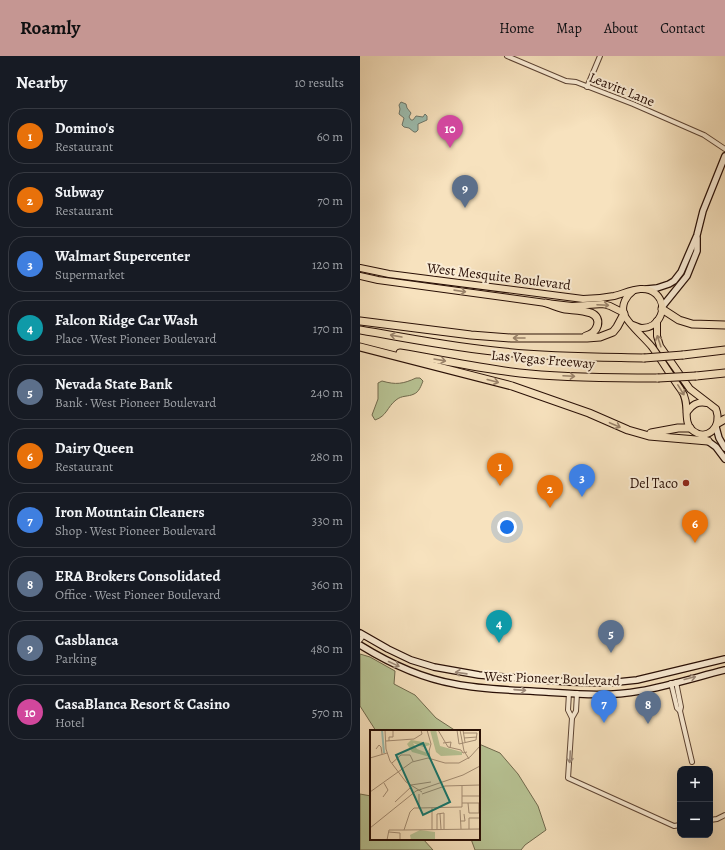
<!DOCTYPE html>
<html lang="en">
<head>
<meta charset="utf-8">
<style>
  :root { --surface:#171b24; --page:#242831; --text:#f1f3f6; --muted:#9ea1a6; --line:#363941; --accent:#c59692 }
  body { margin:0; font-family:Alegreya,serif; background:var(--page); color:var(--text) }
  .controls { position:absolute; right:12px; bottom:12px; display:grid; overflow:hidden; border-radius:8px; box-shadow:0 4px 16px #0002 }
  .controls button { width:36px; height:36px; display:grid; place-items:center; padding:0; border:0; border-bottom:1px solid var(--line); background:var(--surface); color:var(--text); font:20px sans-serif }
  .you { position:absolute; left:147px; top:471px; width:14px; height:14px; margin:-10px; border:3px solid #fff; border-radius:50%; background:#1a73e8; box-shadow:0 0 0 6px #1a73e833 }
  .badge { display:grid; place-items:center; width:26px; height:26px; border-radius:50%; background:var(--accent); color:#fff; font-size:13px; font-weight:700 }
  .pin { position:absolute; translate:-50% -33px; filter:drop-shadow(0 1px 2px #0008) }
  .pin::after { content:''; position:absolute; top:21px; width:14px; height:12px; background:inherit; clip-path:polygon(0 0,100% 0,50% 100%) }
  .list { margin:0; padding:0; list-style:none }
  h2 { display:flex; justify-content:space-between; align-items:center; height:52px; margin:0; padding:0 16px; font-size:17px }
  h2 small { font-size:13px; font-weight:400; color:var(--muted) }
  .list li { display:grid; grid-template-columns:26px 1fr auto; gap:12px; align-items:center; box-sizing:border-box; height:56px; margin:0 8px 8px; padding:0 8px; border:1px solid var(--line); border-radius:16px }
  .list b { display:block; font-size:15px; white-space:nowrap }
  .list p { margin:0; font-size:13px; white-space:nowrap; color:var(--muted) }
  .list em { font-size:13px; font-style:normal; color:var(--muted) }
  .map { position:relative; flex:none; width:365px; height:794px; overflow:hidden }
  header { display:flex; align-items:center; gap:24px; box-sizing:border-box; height:56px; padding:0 20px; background:var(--accent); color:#111 }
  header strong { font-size:19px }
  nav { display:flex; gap:22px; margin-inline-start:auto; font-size:14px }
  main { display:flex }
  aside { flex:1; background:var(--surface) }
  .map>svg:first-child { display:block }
</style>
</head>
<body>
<header>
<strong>Roamly</strong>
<nav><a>Home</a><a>Map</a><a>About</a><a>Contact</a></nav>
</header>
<main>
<aside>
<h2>Nearby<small>10 results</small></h2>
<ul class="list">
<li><span class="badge" style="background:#e8710a">1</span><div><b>Domino's</b><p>Restaurant</p></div><em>60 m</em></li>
<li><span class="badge" style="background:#e8710a">2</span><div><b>Subway</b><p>Restaurant</p></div><em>70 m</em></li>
<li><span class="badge" style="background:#3f7fe0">3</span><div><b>Walmart Supercenter</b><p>Supermarket</p></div><em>120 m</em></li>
<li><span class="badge" style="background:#0f9aa8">4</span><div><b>Falcon Ridge Car Wash</b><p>Place · West Pioneer Boulevard</p></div><em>170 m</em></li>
<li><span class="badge" style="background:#5c6f8a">5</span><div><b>Nevada State Bank</b><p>Bank · West Pioneer Boulevard</p></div><em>240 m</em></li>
<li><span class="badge" style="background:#e8710a">6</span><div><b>Dairy Queen</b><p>Restaurant</p></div><em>280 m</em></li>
<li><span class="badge" style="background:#3f7fe0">7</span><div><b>Iron Mountain Cleaners</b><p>Shop · West Pioneer Boulevard</p></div><em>330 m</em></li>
<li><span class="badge" style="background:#5c6f8a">8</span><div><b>ERA Brokers Consolidated</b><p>Office · West Pioneer Boulevard</p></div><em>360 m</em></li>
<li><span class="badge" style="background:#5c6f8a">9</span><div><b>Casblanca</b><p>Parking</p></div><em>480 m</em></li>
<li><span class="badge" style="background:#d1479c">10</span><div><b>CasaBlanca Resort &amp; Casino</b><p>Hotel</p></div><em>570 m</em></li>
</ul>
</aside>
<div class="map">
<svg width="365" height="794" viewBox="0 0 365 794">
  <rect width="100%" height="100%" fill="#f7e2be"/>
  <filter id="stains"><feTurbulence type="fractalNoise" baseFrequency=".005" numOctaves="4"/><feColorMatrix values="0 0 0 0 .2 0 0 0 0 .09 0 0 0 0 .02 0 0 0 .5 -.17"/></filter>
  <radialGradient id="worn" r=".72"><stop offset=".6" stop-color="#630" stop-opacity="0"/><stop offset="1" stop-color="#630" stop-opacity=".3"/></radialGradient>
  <g fill="#b8c495" stroke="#70694d">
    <path d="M56,322H60L63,325C61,330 59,336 54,338C48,341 42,339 36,344C27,351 27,360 15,364L12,359L18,343V327L22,325C36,329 43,328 56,322Z"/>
    <polygon points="0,598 10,601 35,615 34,628 55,639 76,662 96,675 16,675 0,650"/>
    <polygon points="119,688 140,697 158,718 178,750 186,774 165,789 161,794 115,794 111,783 119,783"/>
    <polygon points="0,738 11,740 11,783 63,783 73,794 0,794"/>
  </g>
  <polygon fill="#9dbeb0" stroke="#6e786c" points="41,46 46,48 47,52 51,57 49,61 51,64 53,64 56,60 63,61 65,58 67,60 67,64 58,68 58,74 56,76 54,76 49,72 44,71 42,69 44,62 39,58 40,53 39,49"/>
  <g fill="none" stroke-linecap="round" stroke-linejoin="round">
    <g stroke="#5c4333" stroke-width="6">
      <g id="minor">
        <polyline points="147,0 206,25 216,26 273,48 344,79 365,93"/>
        <polyline points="227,31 240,0"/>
        <polyline points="0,584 3,580"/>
        <polyline points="316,626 321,651 320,655"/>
        <polyline points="311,627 317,652 320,655 332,706"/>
        <polyline points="209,637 208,654 212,662 208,722 314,770 320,769"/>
        <polyline points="212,662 216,655 217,637"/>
        <polyline points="350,764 357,763 365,759"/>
      </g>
    </g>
    <g stroke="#280e05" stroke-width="8">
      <g id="secondary">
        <polyline points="287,233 297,232 309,228 314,225 321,216 337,179 343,155 365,100"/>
        <polyline points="302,251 327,220 337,195 337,182"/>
        <polyline points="356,371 359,382 365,392"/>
        <polyline points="345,383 356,391 365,403"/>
        <polyline points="0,577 28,593 51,604 74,611 119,619 209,626 248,627 277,624 365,603"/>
        <path d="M0,589C29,607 60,622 95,628C124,634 156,634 186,636C216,638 249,641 280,635C308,630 337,621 365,614"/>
      </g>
    </g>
    <g stroke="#280e05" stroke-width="8">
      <g id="primary">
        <path d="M0,212L29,218L223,243C234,243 244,242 254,240C267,237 284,227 296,238C309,250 300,272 282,272C279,272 276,270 273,269"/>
        <polyline points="0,220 18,224 186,247 212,250 243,248 250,250 264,257"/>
        <path d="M273,235C266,240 261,249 264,258C267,267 285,282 292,291C302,305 311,320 321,334C331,347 322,365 332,374C346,386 363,372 356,353L330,333L300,290L297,280V265"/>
        <path d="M327,356C332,349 337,345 347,347"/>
      </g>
    </g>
    <g stroke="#280e05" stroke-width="9">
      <g id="motorway">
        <path d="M186,247C193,249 199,252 205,253C213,254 223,254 231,257C243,262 238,277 226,280"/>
        <polyline points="302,253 319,264 332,268 365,269"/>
        <polyline points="0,265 111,279 151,282 227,282 240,281 253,276 257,271 264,258"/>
        <path d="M0,274C48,282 96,292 144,296C191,301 237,301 284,302"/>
        <polyline points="0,291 152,330 229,357 268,374 289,380 348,385"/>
        <path d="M40,297C83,304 126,314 170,318C212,322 256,322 298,322"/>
        <polyline points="323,299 365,294"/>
        <polyline points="336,320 365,317"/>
        <polyline points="358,367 365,363"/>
        <polyline points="291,377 318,372 330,372"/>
      </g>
    </g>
    <use href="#minor" stroke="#faecd5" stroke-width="4"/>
    <use href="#secondary" stroke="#faecd5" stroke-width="5.5"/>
    <use href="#primary" stroke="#f7e2be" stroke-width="6"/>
    <use href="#motorway" stroke="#f7e2be" stroke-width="7"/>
    <g stroke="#280e05" stroke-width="9" stroke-linecap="butt">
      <g id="motorway-bridge">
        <polyline points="284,302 323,299"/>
        <polyline points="298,322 336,320"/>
      </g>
    </g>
    <use href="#motorway-bridge" stroke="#f7e2be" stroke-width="7"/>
  </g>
  <defs><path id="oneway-shaft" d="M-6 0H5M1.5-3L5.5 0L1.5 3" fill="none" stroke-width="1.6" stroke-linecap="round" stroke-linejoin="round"/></defs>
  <g stroke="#9a836b">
    <use href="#oneway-shaft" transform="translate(100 235) rotate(8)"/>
    <use href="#oneway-shaft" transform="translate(243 249) rotate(3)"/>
    <use href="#oneway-shaft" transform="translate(36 280) rotate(-170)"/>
    <use href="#oneway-shaft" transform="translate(159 282) rotate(180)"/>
    <use href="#oneway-shaft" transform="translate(299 285) rotate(-108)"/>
    <use href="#oneway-shaft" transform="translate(80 304) rotate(10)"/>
    <use href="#oneway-shaft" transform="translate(209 320) rotate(3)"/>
    <use href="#oneway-shaft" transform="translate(133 325) rotate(15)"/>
    <use href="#oneway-shaft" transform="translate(321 334) rotate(58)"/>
    <use href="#oneway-shaft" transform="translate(255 369) rotate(23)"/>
  </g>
  <g stroke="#9c8877">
    <use href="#oneway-shaft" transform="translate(34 608) rotate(25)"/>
    <use href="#oneway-shaft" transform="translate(101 617) rotate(-172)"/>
    <use href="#oneway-shaft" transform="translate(330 622) rotate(-14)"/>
    <use href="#oneway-shaft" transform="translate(160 634) rotate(4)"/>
    <use href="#oneway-shaft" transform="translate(210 701) rotate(93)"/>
  </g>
  <circle fill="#8f2418" stroke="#faecd5" stroke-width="1.5" cx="326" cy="427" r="4"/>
  <g text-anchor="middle" stroke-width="4" stroke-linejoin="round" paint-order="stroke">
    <g font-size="14" fill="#280e05" stroke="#faecd5">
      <text transform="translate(262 33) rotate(22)" y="5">Leavitt Lane</text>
      <text transform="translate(139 220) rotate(7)" y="5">West Mesquite Boulevard</text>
      <text transform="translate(183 303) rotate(5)" y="5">Las Vegas Freeway</text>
      <text transform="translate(192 622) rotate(2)" y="5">West Pioneer Boulevard</text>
    </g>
    <g font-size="14" fill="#280e05" stroke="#faecd5" text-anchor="end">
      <text x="318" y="432">Del Taco</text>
    </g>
  </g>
  <g transform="translate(10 674)">
    <rect width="110" height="110" fill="#f7e2be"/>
    <path d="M60,0H66L70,16L92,22V25L71,26L66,22ZM41,10L59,13L60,15L53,17L43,13L47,19L60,24V27L42,22L37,14ZM50,100L65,102V109L41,110L40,105Z" fill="#b8c495"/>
    <path fill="none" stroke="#9dbeb0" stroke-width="2" d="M12,0L14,23"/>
    <path fill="none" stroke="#a48d74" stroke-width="1" d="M15,0L16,19L20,31L36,52L52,62M57,0L61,14L59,21L60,29M68,0L78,17L91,20L93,23L97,22M87,0L89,14L106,10L107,3H93M90,0L94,21L99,29M93,0L95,12M94,8L107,7M16,11L44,9L52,4L51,0M19,11V7H23V0M73,13L81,12L80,18M6,19L9,15L11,17L12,24M0,28L17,23M22,33L31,25H40L43,31M41,55L61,52M0,62L42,32L58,28L75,33H89L100,27L110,16M49,64V78H44L40,82L34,100L110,99M52,64L75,56L110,55M92,66H110M13,67L18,60L14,53M25,72L41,57M92,73H109V83H99L98,73M49,78L92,77V55M62,78V100M90,80L91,99M70,84L71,99M90,91H95L94,84M0,98L46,61L93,45L110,36M99,99V88H110M67,100V84L74,83V99M19,102L30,103V110M17,110L19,100H34M96,110H109"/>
    <path fill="#0f766e" fill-opacity="0.15" stroke="#0f766e" stroke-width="2" d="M53,13L80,72L53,85L26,25Z"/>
    <rect width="110" height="110" fill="none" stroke="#280e05" stroke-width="2"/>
  </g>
  <rect width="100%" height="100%" filter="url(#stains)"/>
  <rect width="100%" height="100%" fill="url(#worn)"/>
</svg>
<div class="controls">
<button>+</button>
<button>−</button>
</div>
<div class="you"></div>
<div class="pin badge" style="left:140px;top:430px;background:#e8710a">1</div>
<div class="pin badge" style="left:190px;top:452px;background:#e8710a">2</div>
<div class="pin badge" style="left:222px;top:441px;background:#3f7fe0">3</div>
<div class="pin badge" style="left:139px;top:587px;background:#0f9aa8">4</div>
<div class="pin badge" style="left:251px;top:597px;background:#5c6f8a">5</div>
<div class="pin badge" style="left:335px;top:487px;background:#e8710a">6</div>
<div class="pin badge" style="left:244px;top:667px;background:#3f7fe0">7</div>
<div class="pin badge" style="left:288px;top:668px;background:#5c6f8a">8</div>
<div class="pin badge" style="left:105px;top:152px;background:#5c6f8a">9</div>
<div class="pin badge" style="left:90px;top:92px;background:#d1479c">10</div>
</div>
</main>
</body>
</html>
